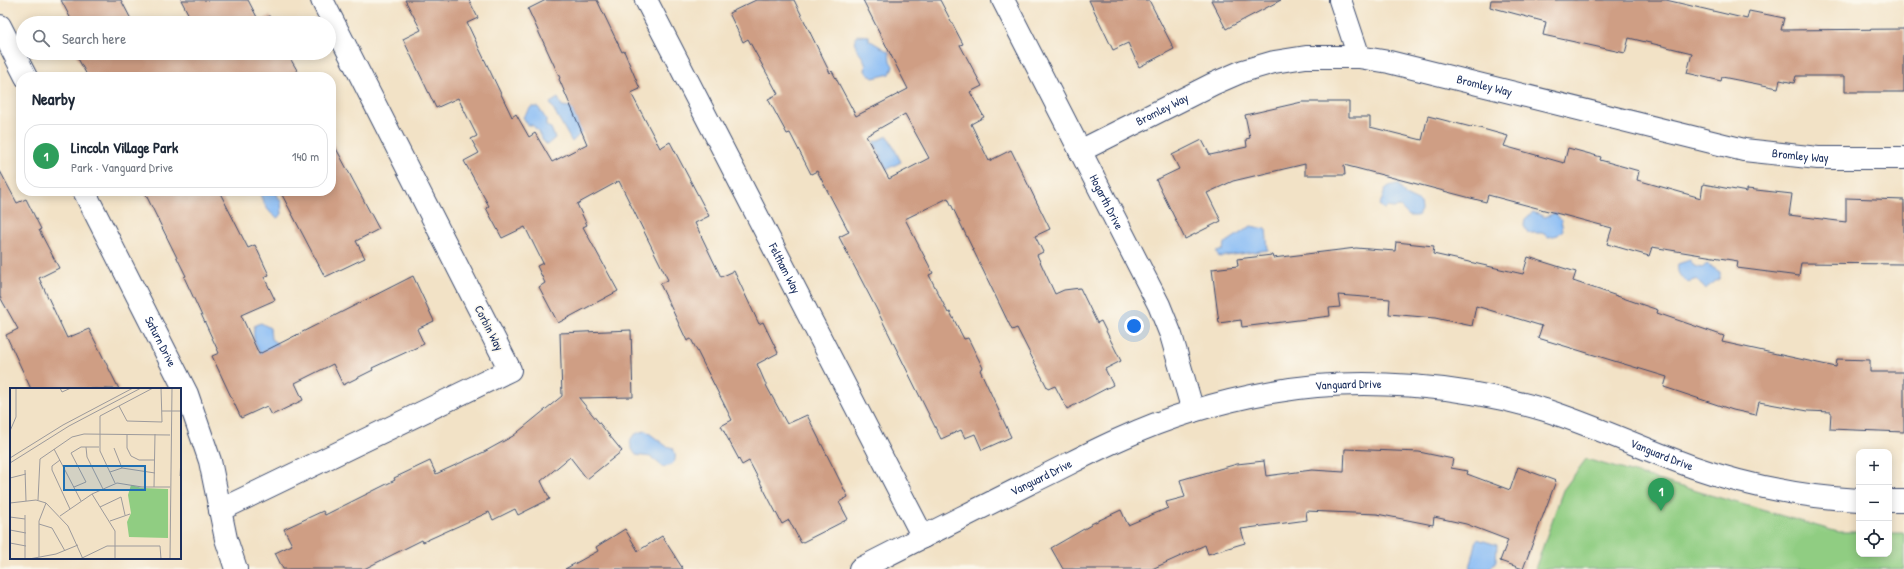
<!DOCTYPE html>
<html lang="en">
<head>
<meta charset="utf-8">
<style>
  :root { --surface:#fff; --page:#f6f6f7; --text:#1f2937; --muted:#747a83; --line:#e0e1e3; --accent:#b45309 }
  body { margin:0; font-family:"Patrick Hand",sans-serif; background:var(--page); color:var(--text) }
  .controls { position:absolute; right:12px; bottom:12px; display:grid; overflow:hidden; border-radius:8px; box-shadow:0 2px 10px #0003 }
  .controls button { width:36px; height:36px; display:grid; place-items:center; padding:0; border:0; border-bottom:1px solid var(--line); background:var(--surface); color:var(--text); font:20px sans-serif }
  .you { position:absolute; left:1134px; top:326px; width:14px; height:14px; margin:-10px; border:3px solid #fff; border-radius:50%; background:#1a73e8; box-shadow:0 0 0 6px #1a73e833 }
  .badge { display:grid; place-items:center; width:26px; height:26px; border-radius:50%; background:var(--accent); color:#fff; font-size:13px; font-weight:700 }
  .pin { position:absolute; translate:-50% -33px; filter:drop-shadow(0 1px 2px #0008) }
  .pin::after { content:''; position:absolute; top:21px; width:14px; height:12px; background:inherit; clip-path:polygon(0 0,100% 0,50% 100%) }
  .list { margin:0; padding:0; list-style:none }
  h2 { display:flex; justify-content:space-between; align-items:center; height:52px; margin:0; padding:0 16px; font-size:17px }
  h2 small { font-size:13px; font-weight:400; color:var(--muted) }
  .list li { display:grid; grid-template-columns:26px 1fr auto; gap:12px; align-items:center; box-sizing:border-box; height:64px; margin:0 8px 8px; padding:0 8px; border:1px solid var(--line); border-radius:16px }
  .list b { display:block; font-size:15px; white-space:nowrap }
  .list p { margin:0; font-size:13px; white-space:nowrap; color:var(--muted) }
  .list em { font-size:13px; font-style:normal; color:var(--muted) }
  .icon { flex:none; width:22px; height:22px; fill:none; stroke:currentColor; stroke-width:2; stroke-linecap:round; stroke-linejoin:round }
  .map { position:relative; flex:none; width:1904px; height:569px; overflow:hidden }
  .search { position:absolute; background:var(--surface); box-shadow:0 2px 10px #0003; left:16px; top:16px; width:320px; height:44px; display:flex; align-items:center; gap:10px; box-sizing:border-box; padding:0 14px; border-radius:22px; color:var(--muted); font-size:15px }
  .panel { position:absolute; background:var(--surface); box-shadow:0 2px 10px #0003; left:16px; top:72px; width:320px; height:124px; border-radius:16px }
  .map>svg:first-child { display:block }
</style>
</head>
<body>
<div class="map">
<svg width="1904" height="569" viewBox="0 0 1904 569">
  <rect width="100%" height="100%" fill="#fbf7ec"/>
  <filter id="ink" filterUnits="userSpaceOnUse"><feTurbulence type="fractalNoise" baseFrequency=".025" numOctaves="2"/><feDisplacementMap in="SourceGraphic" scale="8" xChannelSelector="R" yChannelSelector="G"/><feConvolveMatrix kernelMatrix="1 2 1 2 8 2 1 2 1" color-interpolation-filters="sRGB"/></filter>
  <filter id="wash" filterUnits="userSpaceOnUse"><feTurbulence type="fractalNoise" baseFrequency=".012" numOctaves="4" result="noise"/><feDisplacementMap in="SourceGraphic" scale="16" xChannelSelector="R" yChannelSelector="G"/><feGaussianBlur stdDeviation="0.9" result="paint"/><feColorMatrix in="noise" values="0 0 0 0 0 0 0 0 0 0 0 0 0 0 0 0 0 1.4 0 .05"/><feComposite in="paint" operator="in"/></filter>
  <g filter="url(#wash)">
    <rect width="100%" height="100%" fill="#f2e2c6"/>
    <polygon fill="#90cd82" stroke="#567e70" points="1586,459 1838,532 1859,532 1859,554 1889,554 1889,533 1904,533 1904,569 1535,569 1563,490"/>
    <g fill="#87bbf5" stroke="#5175aa">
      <path d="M857,35L869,36V40L889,52L890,61L893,66L890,74L873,78L865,71C869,55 850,53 857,35Z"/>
      <polygon points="558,98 562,106 571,107 582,132 572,142 550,103"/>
      <path d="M531,107H538L546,119V126L551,128L555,138L547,145C540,139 539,130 532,125H528L523,117Z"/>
      <polygon points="888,136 901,162 887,169 874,142"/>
      <path d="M1398,184L1405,195L1420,202L1421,210L1418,216H1409L1400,207L1393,208L1388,207L1384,209L1379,205C1387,193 1380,186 1398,184Z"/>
      <path d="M259,191H275L281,202L282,214L277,218C268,213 262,201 259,191Z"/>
      <polygon points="1533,212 1545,217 1555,213 1561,220 1563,230 1558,235 1549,237 1542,233 1528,233 1524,226 1525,219"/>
      <polygon points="1251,226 1266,229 1268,250 1219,257 1216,252 1223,250 1224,244"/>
      <path d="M1690,260L1694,266L1702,268L1707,264L1720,272V278L1705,289L1697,279L1688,282C1681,278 1676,273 1678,264Z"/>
      <path d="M261,323L270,328L271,339L278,344L265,362C259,351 250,338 255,325Z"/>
      <path d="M646,431L666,446L673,448C678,459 675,466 663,467L651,457L636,455C625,441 631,433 646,431Z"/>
      <polygon points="1477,539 1497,545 1496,561 1490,569 1470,569"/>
    </g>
    <g id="blocks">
      <g fill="#cf9e84" fill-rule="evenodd">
        <polygon points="61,0 121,0 133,23 73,23"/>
        <polygon points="181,0 248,0 259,21 270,16 274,23 193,23"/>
        <polygon points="405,0 469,0 478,18 467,23 512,117 516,114 529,137 535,133 552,162 587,144 559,79 560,78 528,9 546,0 597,0 622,52 624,51 640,89 631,93 660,148 670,142 709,216 695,223 721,277 734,271 759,324 763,322 778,353 757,364 767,387 787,424 807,415 848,497 839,502 848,519 801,543 789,520 782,524 749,461 742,465 721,426 732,420 691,339 687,341 660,284 668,280 619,181 577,204 587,225 583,227 618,291 558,323 539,287 545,283 537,266 543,263 525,227 502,238 486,208 489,206 464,161 479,153 471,139 477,136 458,98 436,108 403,39 421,30"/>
        <path d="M756,0H794L830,73L832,71L856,116L908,89L863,0H940L963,44L960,45L982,86L970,92L984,117L971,124L989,161L1011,150L1050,229L1035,236L1043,252L1037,255L1055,294L1064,290L1080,288L1097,323L1101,321L1121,361L1105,369L1113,385L1067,409L1055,386L1048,389L1017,328L1012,330L948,198L905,219L933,273L929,275L948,313L950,312L964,339L968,338L983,368L980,370L1011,437L982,450L975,434L965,438L961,430L941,439L876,308L839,237L849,232L817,171L811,174L790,133L787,134L768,99L778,94L748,39L743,42L729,13ZM905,114L929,158L889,179L866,136Z"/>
        <polygon points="1089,0 1149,0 1174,49 1139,67 1128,43 1113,50"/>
        <polygon points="1211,0 1281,0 1226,29"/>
        <polygon points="1491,0 1666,0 1747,19 1749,11 1784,18 1781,30 1904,29 1904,92 1845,92 1845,76 1796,76 1794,83 1780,80 1778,88 1722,77 1721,81 1687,73 1692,53 1629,38 1625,53 1543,35 1546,22 1490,7"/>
        <polygon points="75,53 287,53 301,77 88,77"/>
        <polygon points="1302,102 1349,102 1349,117 1370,117 1370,127 1422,140 1428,116 1471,127 1472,126 1508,136 1504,146 1564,163 1568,148 1601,157 1600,160 1639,171 1637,180 1701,198 1703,184 1747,192 1747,189 1792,194 1789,215 1846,222 1846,198 1904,200 1904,264 1801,263 1799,276 1737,268 1738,261 1652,247 1649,256 1607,244 1612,228 1488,195 1486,202 1344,165 1345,175 1305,175 1305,164 1233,181 1207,193 1221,221 1185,239 1156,180 1179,169 1172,155 1202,140 1210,155 1247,147 1246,139 1250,138 1245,115"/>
        <polygon points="331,139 379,229 356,241 365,258 325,277 280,191 331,191"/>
        <polygon points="0,171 17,203 26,199 41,229 39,230 59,268 39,278 67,338 89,329 119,389 31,389 6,335 18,329 0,297"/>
        <polygon points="144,191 219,191 248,248 255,245 269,275 264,277 275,300 241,315 259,354 413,276 434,321 417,329 424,344 372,368 373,370 343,385 333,364 295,383 303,400 272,415 267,406 241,418 212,356 219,353 184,277 186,276"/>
        <polygon points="1396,242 1434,246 1433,254 1523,274 1528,257 1576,272 1573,281 1658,310 1657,313 1724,336 1722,342 1836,367 1837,359 1870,360 1870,372 1904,372 1904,432 1830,429 1831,412 1808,411 1759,402 1756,415 1733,410 1664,387 1667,377 1538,338 1542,326 1476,306 1472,326 1435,318 1389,314 1390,299 1338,295 1340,307 1329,308 1330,316 1242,327 1241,320 1219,323 1212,269 1238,266 1237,259 1272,255 1273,258 1356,248 1395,251"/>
        <polygon points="631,330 633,397 579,398 622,451 587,479 570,457 541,481 550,499 518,515 515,509 493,520 489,512 423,542 422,540 364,569 283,569 275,553 292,545 284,529 323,511 325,515 395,480 394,478 430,461 436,474 484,452 513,436 562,396 560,333"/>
        <polygon points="1345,449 1419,452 1453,459 1451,468 1468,471 1467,474 1510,490 1518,467 1556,481 1523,569 1500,561 1508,540 1466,524 1434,517 1433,525 1377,514 1306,511 1307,520 1241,529 1245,543 1208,554 1205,545 1152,569 1063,569 1051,548 1091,525 1091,524 1121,510 1128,525 1168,508 1166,502 1185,497 1180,480 1237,464 1264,461 1266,476 1312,470 1344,472"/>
        <polygon points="625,529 638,551 662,536 683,569 565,569 598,551 596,547"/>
      </g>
    </g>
  </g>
  <g filter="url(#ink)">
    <use href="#blocks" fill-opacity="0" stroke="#3b4a6e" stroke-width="1"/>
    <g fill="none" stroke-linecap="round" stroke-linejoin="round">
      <g stroke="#3b4a6e" stroke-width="24">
        <g id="street">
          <path id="s1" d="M646,0L923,537"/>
          <path id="s2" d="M1003,0L1159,305L1171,335L1193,411"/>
          <polyline points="1340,0 1359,57"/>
          <polyline points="0,26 26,77"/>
          <path id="s3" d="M1080,151L1213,84L1243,71L1274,62L1306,57H1359L1389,62L1744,150L1818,158H1904"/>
          <path id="s4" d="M84,191L187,394L210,461L226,539L236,569"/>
          <polyline points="1889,501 1904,501"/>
          <polyline points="220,510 510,370 322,0"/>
          <path id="s5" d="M860,569C916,540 973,512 1030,483C1060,469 1090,452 1120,439C1168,417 1221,401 1272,392C1358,376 1461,385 1545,410C1595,426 1643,449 1693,467C1745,485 1804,497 1859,500"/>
        </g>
      </g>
      <use href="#street" stroke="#fff" stroke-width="22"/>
    </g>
  </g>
  <g text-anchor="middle" stroke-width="3" stroke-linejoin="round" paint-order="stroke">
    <g font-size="12" fill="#1b2f5e" stroke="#fbf7ec">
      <text dy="4" stroke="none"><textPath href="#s3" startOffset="428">Bromley Way</textPath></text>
      <text dy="4" stroke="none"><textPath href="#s3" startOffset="92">Bromley Way</textPath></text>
      <text dy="4" stroke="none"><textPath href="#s3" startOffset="752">Bromley Way</textPath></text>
      <text dy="4" stroke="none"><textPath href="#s2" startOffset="227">Hogarth Drive</textPath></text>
      <text dy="4" stroke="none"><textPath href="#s1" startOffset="302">Feltham Way</textPath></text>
      <text transform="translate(489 328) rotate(63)" y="4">Corbin Way</text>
      <text dy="4" stroke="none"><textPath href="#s4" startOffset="169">Saturn Drive</textPath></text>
      <text dy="4" stroke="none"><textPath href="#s5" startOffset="527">Vanguard Drive</textPath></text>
      <text dy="4" stroke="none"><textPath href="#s5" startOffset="851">Vanguard Drive</textPath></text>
      <text dy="4" stroke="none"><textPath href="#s5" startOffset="203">Vanguard Drive</textPath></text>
    </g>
  </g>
  <g transform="translate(10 388)">
    <rect width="171" height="171" fill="#f2e2c6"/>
    <path d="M121,97L132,100L158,101V150L119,149L117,134L121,125L118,107Z" fill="#90cd82"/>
    <path fill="none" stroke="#9c9a9c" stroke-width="1" d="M50,0L52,4L61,0M109,18L117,33L152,34L151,0M152,23H171M0,43L6,29V0M117,46V60L121,68L129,72H145M76,59L77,69L93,101M104,60L112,80M44,61L71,113M0,70L53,37L123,0M50,72L42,78V82L60,121M0,75L59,38L131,0M15,82L16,113M100,84L112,80L145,85M170,88L171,71M0,90L16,86M105,95L90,63V28L143,0M64,99L76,94L61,65L71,59H89M144,99L145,46M82,106L105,143V171M28,112L30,71L62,49L74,46L160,47M0,115L26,112L36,115L58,138L73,171M90,119L111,109L115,127M15,127V171M50,128L82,106L107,95L132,99H160M0,129L15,131M100,133L120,126M29,136L42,140L55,163M0,142L16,145M0,155L16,158M29,169V133L36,115M19,171L46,166L68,157M70,171L97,158H150L151,171M160,171L162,0"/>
    <path fill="#1f6fb2" fill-opacity="0.15" stroke="#1f6fb2" stroke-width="2" d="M54,78H135V102H54Z"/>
    <rect width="171" height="171" fill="none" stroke="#1b2f5e" stroke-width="2"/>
  </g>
</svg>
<div class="controls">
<button>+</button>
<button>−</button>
<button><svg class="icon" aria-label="locate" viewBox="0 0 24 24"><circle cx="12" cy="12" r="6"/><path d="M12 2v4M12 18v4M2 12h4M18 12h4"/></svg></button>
</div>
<div class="you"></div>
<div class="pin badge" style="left:1661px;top:511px;background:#2e9e5b">1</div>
<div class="search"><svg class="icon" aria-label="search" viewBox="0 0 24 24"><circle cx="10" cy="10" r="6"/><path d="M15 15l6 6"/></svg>Search here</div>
<section class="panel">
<h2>Nearby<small></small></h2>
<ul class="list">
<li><span class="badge" style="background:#2e9e5b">1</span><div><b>Lincoln Village Park</b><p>Park · Vanguard Drive</p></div><em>140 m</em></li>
</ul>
</section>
</div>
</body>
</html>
